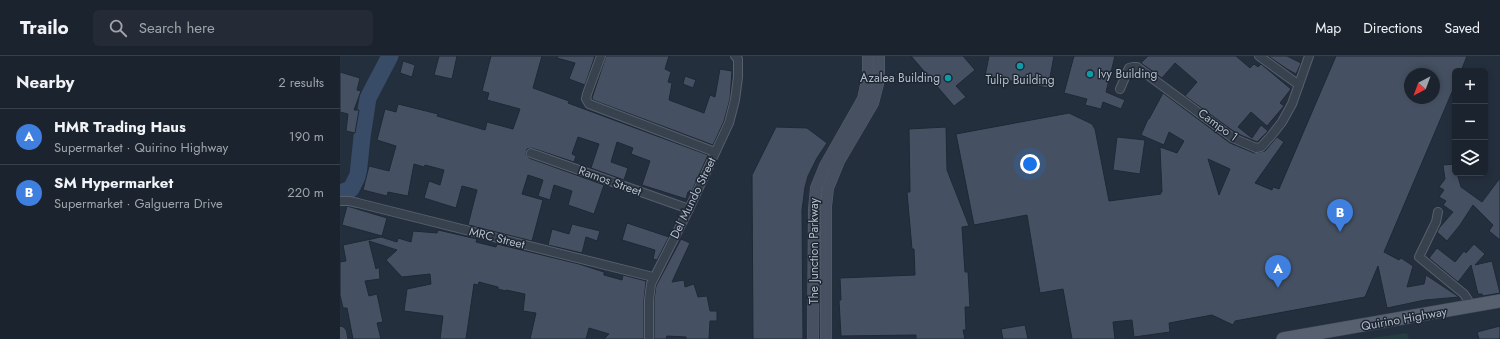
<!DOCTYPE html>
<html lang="en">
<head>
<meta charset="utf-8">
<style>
  :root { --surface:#1b232e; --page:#242b36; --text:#f1f3f6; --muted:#a0a4aa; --line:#39404a; --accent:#8ab4f8 }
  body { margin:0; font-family:Jost,sans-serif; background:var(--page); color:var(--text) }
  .controls { position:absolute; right:12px; top:12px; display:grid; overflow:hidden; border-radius:6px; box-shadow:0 2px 6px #0003 }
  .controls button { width:36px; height:36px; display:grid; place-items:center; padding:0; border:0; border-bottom:1px solid var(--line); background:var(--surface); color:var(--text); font:20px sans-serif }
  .compass { position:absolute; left:1064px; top:12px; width:36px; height:36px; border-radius:50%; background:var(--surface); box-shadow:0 2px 6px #0003; rotate:221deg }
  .you { position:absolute; left:690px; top:108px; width:14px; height:14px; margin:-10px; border:3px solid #fff; border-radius:50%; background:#1a73e8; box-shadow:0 0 0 6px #1a73e833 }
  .badge { display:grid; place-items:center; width:26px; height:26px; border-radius:50%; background:var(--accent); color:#fff; font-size:13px; font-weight:700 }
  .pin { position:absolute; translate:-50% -33px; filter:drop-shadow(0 1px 2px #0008) }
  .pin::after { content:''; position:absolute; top:21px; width:14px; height:12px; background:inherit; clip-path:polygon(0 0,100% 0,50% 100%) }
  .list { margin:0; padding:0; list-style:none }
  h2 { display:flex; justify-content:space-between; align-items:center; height:52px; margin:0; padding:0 16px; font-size:17px }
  h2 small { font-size:13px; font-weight:400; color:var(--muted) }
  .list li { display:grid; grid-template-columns:26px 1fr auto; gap:12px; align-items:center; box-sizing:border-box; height:56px; padding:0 16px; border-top:1px solid var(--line) }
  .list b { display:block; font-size:15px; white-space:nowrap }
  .list p { margin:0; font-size:13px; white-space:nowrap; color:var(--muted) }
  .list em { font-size:13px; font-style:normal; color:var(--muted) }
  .icon { flex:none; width:22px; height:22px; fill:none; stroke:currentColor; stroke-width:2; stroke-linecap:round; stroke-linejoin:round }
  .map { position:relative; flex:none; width:1160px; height:283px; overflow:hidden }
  header { display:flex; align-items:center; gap:24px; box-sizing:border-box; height:56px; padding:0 20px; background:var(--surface); border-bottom:1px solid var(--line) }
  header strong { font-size:19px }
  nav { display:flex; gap:22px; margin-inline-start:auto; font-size:14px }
  .search { width:280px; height:36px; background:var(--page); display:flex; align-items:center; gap:10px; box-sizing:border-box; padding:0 14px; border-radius:6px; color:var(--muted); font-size:15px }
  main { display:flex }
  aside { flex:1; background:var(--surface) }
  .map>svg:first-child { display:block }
</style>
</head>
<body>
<header>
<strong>Trailo</strong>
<div class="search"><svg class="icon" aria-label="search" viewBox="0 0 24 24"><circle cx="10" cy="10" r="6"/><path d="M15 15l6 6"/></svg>Search here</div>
<nav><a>Map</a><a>Directions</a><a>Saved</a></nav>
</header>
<main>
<aside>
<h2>Nearby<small>2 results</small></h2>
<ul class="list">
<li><span class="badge" style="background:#3f7fe0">A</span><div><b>HMR Trading Haus</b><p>Supermarket · Quirino Highway</p></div><em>190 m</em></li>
<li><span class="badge" style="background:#3f7fe0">B</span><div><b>SM Hypermarket</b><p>Supermarket · Galguerra Drive</p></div><em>220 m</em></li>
</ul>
</aside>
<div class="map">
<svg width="1160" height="283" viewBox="0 0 1160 283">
  <rect width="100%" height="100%" fill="#242f3e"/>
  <polygon fill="#263c3f" points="1067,277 1069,283 1026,283"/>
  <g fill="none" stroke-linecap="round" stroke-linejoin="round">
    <polyline stroke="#394c67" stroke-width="17" points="0,137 11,133 18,119 22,81 28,42 50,0"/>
  </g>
  <g fill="#455162" stroke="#1f2835" fill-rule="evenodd">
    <polygon points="99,0 117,0 112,23 94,19"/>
    <polygon points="151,0 202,0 193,32 229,45 228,47 368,99 351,137 348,136 346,143 302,129 310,105 291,98 293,92 277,86 271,106 288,112 284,124 251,112 259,88 238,81 232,98 236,100 234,106 192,92 187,93 186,98 189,102 264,129 254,158 228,149 232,135 214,129 210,144 198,140 203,124 188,119 182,138 203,144 192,185 128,169 137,134 122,130 116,152 84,142 89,125 100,129 104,114 85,109 84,111 74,108 68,140 48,136 47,140 23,134 29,110 49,115 56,90 37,84 45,53 56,56 58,48 98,58 97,60 145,74 147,66 173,73 180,53 147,44 149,37 142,35"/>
    <polygon points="218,0 255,0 245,29 229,23 235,7 217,2"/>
    <polygon points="266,0 329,0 325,13 331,16 328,26 332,27 329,44 364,57 370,39 375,41 380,13 392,15 390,43 384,65 373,89 253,44 252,42"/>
    <polygon points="571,0 623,0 635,14 616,30 626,41 614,50"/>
    <polygon points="649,0 714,0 708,32 645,20"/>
    <polygon points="734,0 775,0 766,36 785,44 781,53 763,46 761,53 745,49 747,43 724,37"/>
    <polygon points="808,0 896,0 910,12 914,8 918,11 921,8 951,33 940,47 944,50 927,70 911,56 898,71 912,82 921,69 928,75 917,86 896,77 845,40 857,26 835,7 822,22 801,7"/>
    <polygon points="928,0 947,0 961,7 956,18 947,13"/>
    <path d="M996,0H1127L1121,15H1115V29L1044,196L1059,204L1061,202L1073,210L1067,231L1084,228L1086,219L1119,241L1085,244L1047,252L1038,210L1025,241L895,265L893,269L872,259L829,267L830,276L794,281L792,264L773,266L775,283H732L723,233L700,237L687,159L634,169L616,78L729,57L752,68L755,73L769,145L821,138L820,136H822L820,91L837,97L844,85L829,76L824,89L801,79L808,63H809L823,37L890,87L914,97L925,95L937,81L944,86L915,127L932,134L933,131L939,133ZM1070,18H1094V42H1070ZM868,103L890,113L879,139Z"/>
    <polygon points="63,5 75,9 72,21 60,17"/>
    <polygon points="0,16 20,22 17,34 21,35 14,54 19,54 15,77 6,75 8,58 0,56"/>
    <polygon points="345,20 356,24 353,32 343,28"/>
    <polygon points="436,71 467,72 487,87 477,102 468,120 465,131 462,154 463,283 413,283 412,119"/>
    <polygon points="606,71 607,114 629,170 622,171 625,216 628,216 630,251 625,251 626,274 623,274 625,283 576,283 576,279 501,280 499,244 501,244 500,222 575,219 574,193 572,193 567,136 570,136 569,73"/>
    <polygon points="777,81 805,84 800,118 773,114"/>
    <polygon points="1115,108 1115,117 1117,117 1121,131 1142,146 1160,122 1160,184 1149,175 1153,169 1133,149 1120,169 1107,185 1097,176 1100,171 1113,156 1103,149 1106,145 1099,141 1104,134 1099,131 1105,123 1103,109"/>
    <polygon points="7,150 47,162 42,180 2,169"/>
    <polygon points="287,167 329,181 317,204 313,203 315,194 282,184"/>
    <polygon points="232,168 260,175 257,185 246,181 242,197 208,189 212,173 229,178"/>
    <polygon points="98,174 137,183 136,186 156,191 157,188 239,208 264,216 264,219 282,224 283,219 306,225 304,244 304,283 264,283 269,278 249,272 246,283 190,283 196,257 183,255 185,238 166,234 166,235 158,233 158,231 139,226 138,229 134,228 126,283 100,283 103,260 64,255 67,233 91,228 90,218 62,221 46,204 57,194 29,185 36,213 39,211 40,223 25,225 29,240 37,238 43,266 37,267 41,283 13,283 7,252 3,252 0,239 0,206 6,205 3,189 41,181 57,186 58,182 71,186 73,175 97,177"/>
    <polygon points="341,183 350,187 332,226 344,224 345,231 354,228 358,241 367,240 370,255 377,255 377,265 370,265 369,283 346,283 346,281 327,280 326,283 314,283 314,244 316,230"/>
    <polygon points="1134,188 1145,198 1135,209 1152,205 1160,237 1143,240 1142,238 1138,238 1131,209 1118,226 1089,202 1097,192 1115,206 1124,195 1126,197"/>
    <polygon points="685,269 688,283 663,283 661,273"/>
    <polygon points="1160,270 1160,283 1139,283 1137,276"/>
  </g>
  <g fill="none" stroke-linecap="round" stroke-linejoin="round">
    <g stroke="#565f6c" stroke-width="10">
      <g id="street">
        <polyline points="261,0 247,38 246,43 249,48 375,96"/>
        <polyline points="919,0 959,29"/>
        <polyline points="780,33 789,12 793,11 797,11 893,82 916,92 921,91 931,80 942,66 952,48 969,0"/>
        <polyline points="191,97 349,153"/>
        <polyline points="0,145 9,145 18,147 313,221"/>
        <polyline points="1098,156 1096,166 1079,201 1124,238 1128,244 1130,251"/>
        <polyline points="309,283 309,244 311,228 349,153 389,67 395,44 398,21 398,3 395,0"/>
      </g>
    </g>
    <g stroke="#565f6c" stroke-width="12">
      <g id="secondary">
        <polyline points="0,277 1,283"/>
        <polyline points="473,283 474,154 476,132 485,110 523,43 528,20 528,0"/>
        <polyline points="486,283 486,150 488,132 499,105 533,47 539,24 539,0"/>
      </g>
    </g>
    <g stroke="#414a57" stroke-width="14">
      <polyline id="primary" points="943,283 1160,245"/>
    </g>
    <use href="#street" stroke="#38414e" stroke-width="8"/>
    <use href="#secondary" stroke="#465061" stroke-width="11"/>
    <use href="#primary" stroke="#56606e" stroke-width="13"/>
  </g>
  <g fill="#0f9aa8" stroke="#1d2633" stroke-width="1.5">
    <circle cx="680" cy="10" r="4"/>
    <circle cx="750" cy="18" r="4"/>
    <circle cx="608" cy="22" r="4"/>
  </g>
  <g text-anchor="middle" stroke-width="3" stroke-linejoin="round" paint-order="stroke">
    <g font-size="12" fill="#b4bcc9" stroke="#1d2633" text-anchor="start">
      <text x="758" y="22">Ivy Building</text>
      <text x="600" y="26" text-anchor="end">Azalea Building</text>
      <text x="680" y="28" text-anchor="middle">Tulip Building</text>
    </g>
    <g font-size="12" fill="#b4bcc9" stroke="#1d2633">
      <text transform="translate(878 69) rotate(36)" y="4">Campo 1</text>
      <text transform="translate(270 125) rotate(20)" y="4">Ramos Street</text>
      <text transform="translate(353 142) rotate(-64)" y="4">Del Mundo Street</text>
      <text transform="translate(157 182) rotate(14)" y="4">MRC Street</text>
      <text transform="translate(474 195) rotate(-90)" y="4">The Junction Parkway</text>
      <text transform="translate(1064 263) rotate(-10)" y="4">Quirino Highway</text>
    </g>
  </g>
</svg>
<div class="controls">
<button>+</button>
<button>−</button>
<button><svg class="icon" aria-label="layers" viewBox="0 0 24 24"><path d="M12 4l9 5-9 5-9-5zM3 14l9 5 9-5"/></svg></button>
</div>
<svg class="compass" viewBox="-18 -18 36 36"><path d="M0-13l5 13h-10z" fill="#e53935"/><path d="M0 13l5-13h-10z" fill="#a0a4aa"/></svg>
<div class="you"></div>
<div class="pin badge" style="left:938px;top:232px;background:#3f7fe0">A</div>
<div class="pin badge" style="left:1000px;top:176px;background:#3f7fe0">B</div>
</div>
</main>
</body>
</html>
